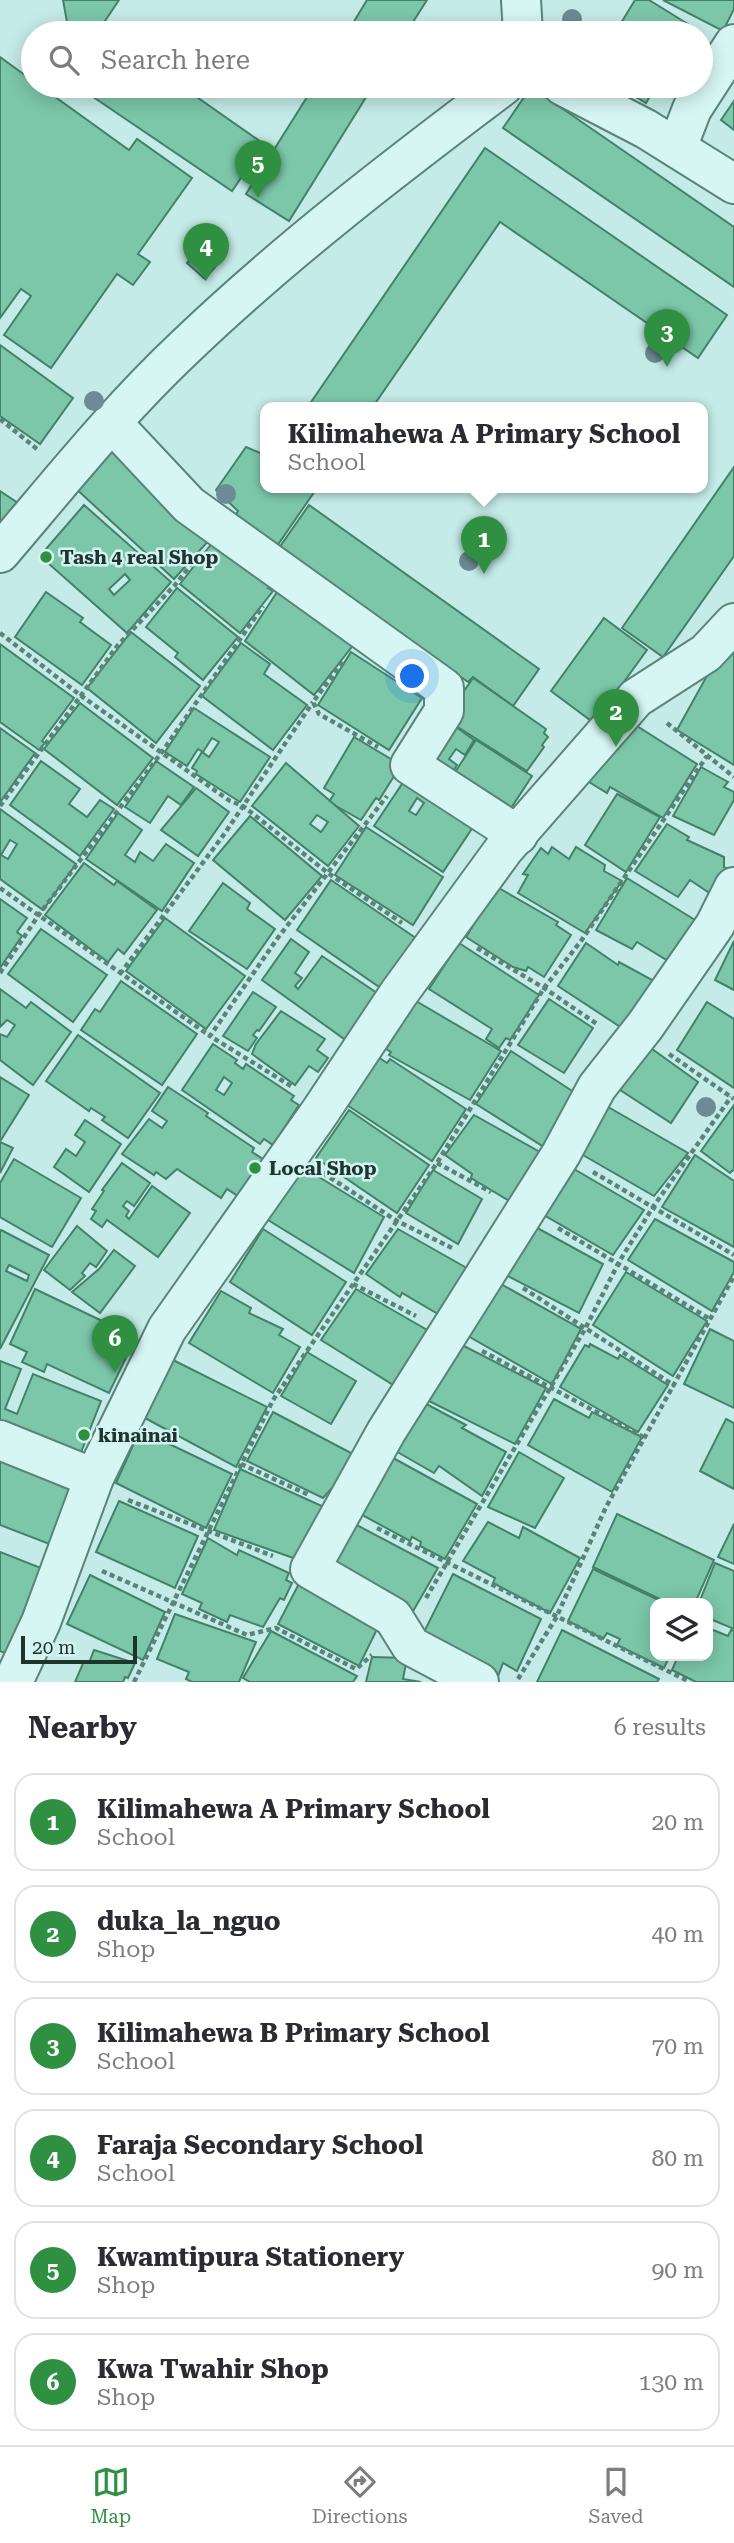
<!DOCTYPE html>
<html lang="en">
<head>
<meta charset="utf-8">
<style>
  :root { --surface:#fff; --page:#f7f7f7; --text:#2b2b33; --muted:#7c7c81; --line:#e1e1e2; --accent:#2f9042 }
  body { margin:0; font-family:"Roboto Serif",serif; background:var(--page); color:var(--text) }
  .controls { position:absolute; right:21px; bottom:21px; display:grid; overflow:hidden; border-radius:14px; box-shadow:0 4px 18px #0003 }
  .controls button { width:63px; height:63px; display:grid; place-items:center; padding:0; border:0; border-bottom:2px solid var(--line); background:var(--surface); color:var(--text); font:35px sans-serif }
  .scale { position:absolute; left:21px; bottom:18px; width:116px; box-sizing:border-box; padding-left:7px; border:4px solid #1e352e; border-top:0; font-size:19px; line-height:24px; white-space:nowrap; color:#1e352e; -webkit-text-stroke:5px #d3f3f0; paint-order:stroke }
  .you { position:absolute; left:413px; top:677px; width:24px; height:24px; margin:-18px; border:5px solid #fff; border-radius:50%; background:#1a73e8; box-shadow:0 0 0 10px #1a73e833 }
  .badge { display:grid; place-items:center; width:46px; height:46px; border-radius:50%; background:var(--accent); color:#fff; font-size:23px; font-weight:700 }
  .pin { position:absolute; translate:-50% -58px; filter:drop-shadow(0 2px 4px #0008) }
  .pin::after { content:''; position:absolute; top:37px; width:24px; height:21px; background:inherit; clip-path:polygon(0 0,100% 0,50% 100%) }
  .popup { position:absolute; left:260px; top:402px; width:448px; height:91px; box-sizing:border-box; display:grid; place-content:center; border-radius:14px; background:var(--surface); filter:drop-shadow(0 2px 5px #0005); font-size:23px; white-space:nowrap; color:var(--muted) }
  .popup b { font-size:26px; color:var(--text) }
  .popup::after { content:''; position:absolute; left:50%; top:100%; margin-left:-14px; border:14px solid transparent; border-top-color:var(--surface) }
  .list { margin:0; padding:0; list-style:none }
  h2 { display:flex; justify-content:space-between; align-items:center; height:91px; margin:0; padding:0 28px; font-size:30px }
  h2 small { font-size:23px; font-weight:400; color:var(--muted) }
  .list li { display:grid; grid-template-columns:46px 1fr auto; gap:21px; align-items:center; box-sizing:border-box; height:98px; margin:0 14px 14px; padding:0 14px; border:2px solid var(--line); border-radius:21px }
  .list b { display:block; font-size:26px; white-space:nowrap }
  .list p { margin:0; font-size:23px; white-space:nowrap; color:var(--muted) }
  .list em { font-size:23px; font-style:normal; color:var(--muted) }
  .icon { flex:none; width:38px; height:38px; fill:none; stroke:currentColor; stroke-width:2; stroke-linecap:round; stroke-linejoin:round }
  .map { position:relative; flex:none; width:734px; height:1682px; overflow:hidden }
  .search { position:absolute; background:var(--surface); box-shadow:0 4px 18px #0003; left:21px; right:21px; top:21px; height:77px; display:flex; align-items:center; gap:18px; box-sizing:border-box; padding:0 24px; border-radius:38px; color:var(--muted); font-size:26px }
  .sheet { height:763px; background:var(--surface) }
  nav { display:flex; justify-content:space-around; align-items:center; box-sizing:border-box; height:98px; border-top:2px solid var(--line); background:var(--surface); font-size:19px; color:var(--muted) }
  nav a { display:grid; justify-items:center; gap:4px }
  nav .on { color:var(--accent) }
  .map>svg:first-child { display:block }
</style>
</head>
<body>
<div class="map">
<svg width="734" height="1682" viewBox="0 0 734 1682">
  <rect width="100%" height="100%" fill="#c4ebe7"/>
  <g fill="#7cc7aa" stroke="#438269" stroke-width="2" fill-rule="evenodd">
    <polygon points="63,0 119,0 103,24 107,33 69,33"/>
    <polygon points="367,0 427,0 406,33 347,33"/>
    <polygon points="635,0 649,0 691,26 687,33 615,33"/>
    <polygon points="663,0 734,0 734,9 723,31"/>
    <polygon points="0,57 33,81 33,86 40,86 129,150 137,139 192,178 138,254 150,262 133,285 117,274 51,368 4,335 31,296 21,289 0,318"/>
    <polygon points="77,86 181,86 264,144 232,191"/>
    <polygon points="314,86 373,86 289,221 246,194"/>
    <polygon points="618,86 656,86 646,103"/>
    <polygon points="531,87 734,227 734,287 503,128"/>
    <polygon points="734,101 734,130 721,120"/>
    <polygon points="485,148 727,315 698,358 500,222 372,408 307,408"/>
    <polygon points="206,242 223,257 205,279 187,263"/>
    <polygon points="0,345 73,398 40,444 0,416"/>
    <polygon points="115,441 210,539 174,579 73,486"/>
    <polygon points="246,447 265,455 265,488 317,488 277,546 235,516 238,511 216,490"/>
    <polygon points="734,467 734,556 663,657 622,628"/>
    <polygon points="0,491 21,505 7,526 0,521"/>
    <path d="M84,505L171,582L127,633L40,556ZM125,574L130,580L114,595L109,589Z"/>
    <polygon points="309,505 539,669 513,706 473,677 468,682 279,548"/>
    <polygon points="213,542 276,579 268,588 273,591 240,633 180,584"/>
    <polygon points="287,582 358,639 314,695 245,641 277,592 279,594"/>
    <polygon points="177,588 238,637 203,680 175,657 178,653 146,627"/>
    <polygon points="46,592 83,618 80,622 111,645 82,685 15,637"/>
    <polygon points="604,618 647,650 594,723 551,691"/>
    <polygon points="734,627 734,765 677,730"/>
    <polygon points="131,632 200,686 156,743 87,688"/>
    <polygon points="241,643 270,664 264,674 307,705 273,750 202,696"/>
    <polygon points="0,644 74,698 42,741 45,743 39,750 0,722"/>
    <polygon points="351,652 422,698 389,750 318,705"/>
    <polygon points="473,678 546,729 544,733 548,737 542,745 544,747 527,771 445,719"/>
    <polygon points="80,703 153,758 117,805 44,749"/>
    <polygon points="194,708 270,757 240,802 196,774 197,771 192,768 202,752 209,757 219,742 212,738 203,752 198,749 187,766 165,752"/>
    <polygon points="445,719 474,740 465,755 456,749 449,759 457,765 447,781 416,762"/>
    <polygon points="629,721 697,764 663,818 610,787 607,793 589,782 608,749"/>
    <polygon points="0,728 35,753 1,801 0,801"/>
    <polygon points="354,737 401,765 379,800 376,798 361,820 329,802 334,794 324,788"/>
    <polygon points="476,740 532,776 504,819 448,783"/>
    <polygon points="41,761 80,789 69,804 87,817 100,800 114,809 80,856 10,805"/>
    <polygon points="156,761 194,787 181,805 168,796 150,823 125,807"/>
    <path d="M286,763L359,826L328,866L252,806ZM317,815L328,822L321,832L310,824Z"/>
    <polygon points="701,767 728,782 724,787 734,792 734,800 714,835 673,816"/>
    <path d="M410,772L479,818L443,872L374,826ZM417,798L424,803L416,815L409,811Z"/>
    <polygon points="196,788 229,812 198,856 161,830"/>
    <polygon points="617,794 660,817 626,872 585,845"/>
    <path d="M0,809L76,864L43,910L0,879ZM10,840L17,844L8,859L1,855Z"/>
    <polygon points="118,813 142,830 125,855 135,862 140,852 153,861 166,844 194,863 162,911 86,859"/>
    <polygon points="250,816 322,876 285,920 213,860"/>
    <polygon points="667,824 689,837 687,840 724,857 724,867 732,871 717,898 690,880 678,897 635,871"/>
    <polygon points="366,827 443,877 413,925 335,875"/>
    <polygon points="552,847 569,859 576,847 605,865 604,871 622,881 585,933 518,893 528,875 523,874 541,848 548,854"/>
    <polygon points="84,863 114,885 117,881 157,910 124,954 118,949 108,962 45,915"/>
    <polygon points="627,878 700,923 678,967 637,942 632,949 596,930"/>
    <polygon points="331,880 420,941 385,991 297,930"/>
    <polygon points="223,883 250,903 247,909 275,929 247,969 189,931"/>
    <polygon points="497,887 558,922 556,925 571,935 544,977 528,967 526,971 513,967 466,937"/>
    <polygon points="0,899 27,918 17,932 22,936 0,968"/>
    <polygon points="165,918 245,976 206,1029 126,971"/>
    <polygon points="41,929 107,975 73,1022 8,974"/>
    <polygon points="291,939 309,952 295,973 302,978 295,986 298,989 322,956 380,995 347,1041 262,980"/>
    <polygon points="734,941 734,990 715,980"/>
    <polygon points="459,943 539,995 510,1040 506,1038 499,1048 486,1039 492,1029 429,989"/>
    <polygon points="586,943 618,965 619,962 667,988 634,1036 558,986"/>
    <polygon points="121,981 197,1034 162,1085 81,1030 95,1009 100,1012"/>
    <polygon points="0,989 26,1008 31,1002 71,1032 33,1085 0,1060 0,1034 7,1037 15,1025 7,1020 0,1027"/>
    <polygon points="253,992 276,1007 259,1031 257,1030 253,1035 257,1038 248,1051 223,1036"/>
    <polygon points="549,999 593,1028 564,1073 518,1045"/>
    <polygon points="416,1001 501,1051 470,1100 389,1055 391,1052 386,1049"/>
    <polygon points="707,1002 734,1019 734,1088 677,1050"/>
    <polygon points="281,1011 325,1039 317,1050 328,1058 318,1072 309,1066 295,1085 252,1054 256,1044"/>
    <polygon points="78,1035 160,1093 128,1138 102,1120 105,1117 91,1108 89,1111 46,1081"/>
    <polygon points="641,1041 698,1082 671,1123 620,1090 633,1069"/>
    <path d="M213,1044L237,1060L235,1063L243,1069L246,1064L294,1096L291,1100L299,1105L273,1145L264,1139L260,1144L182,1090ZM224,1077L232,1083L224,1095L216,1090Z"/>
    <polygon points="511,1051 586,1100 555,1154 476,1104"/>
    <polygon points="378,1057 387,1063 390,1059 466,1109 432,1161 347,1105"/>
    <polygon points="0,1077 29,1095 1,1140 0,1139"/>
    <polygon points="168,1087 208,1113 206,1116 254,1148 252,1152 275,1167 250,1204 227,1189 221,1198 177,1169 166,1179 156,1172 154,1175 122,1154 149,1119 162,1128 167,1121 152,1111"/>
    <polygon points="596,1100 688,1153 654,1196 569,1147"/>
    <polygon points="734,1105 734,1169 730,1173 701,1151"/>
    <polygon points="349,1110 429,1165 397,1213 316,1158"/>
    <polygon points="474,1115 549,1157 516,1205 471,1178 472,1174 445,1155"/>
    <polygon points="85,1120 121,1144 89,1192 54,1167 66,1149 76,1156 85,1142 75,1135"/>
    <polygon points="0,1142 13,1148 0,1173"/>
    <polygon points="695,1155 734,1181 734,1247 662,1207"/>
    <polygon points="14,1159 81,1198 52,1247 0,1217 0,1183"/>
    <polygon points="562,1162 644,1210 613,1255 537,1211"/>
    <polygon points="122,1163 150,1183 134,1206 127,1201 123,1206 129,1211 126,1216 129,1219 152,1186 190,1213 158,1257 107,1220 102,1227 91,1219 96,1211 92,1209 104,1191 102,1190"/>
    <polygon points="301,1166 384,1217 354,1273 268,1220"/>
    <polygon points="433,1170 482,1199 458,1244 406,1213"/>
    <polygon points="655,1219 734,1262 734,1272 712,1311 628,1260"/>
    <polygon points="530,1224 603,1264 579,1313 502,1273"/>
    <polygon points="77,1226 107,1251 96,1267 90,1263 82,1273 85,1276 70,1290 44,1270"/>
    <polygon points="263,1229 346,1282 312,1335 230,1282"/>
    <polygon points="398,1229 472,1271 443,1317 402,1293 400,1297 366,1274"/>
    <path d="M1,1230L49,1255L0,1349V1232ZM9,1265L29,1275L27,1281L6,1271Z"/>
    <polygon points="114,1250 135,1266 100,1313 72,1292 99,1269"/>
    <polygon points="626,1272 707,1321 673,1376 593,1325"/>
    <polygon points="492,1279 581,1329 552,1384 461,1332"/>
    <polygon points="35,1289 136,1337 109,1393 47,1364 44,1372 22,1362 27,1352 10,1344"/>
    <polygon points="356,1289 436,1335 403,1391 321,1340"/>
    <polygon points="221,1291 251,1308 249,1313 283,1329 279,1335 300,1347 273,1393 189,1343"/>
    <polygon points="710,1329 734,1341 734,1408 684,1384"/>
    <polygon points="460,1344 546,1388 515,1444 429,1401"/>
    <polygon points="590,1344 618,1359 620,1355 668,1385 638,1432 560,1387 585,1345 589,1347"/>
    <polygon points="307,1352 356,1381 331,1424 281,1396"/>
    <polygon points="173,1360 267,1407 236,1467 143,1417"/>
    <polygon points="0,1361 21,1369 5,1409 17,1414 33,1374 101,1401 78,1460 0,1430"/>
    <polygon points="415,1398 466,1425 462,1428 506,1452 482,1496 439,1466 434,1473 387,1446"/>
    <polygon points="554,1399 589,1418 592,1412 642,1437 612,1492 528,1445"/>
    <polygon points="273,1412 353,1454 349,1469 323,1498 247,1461"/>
    <polygon points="726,1419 734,1423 734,1489 700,1471"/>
    <polygon points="140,1430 232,1474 206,1528 116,1483"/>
    <polygon points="519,1452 564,1478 535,1528 488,1507"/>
    <polygon points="384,1453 477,1504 445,1559 420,1546 421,1542 412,1537 410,1541 355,1511"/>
    <polygon points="0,1459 75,1489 52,1545 0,1525"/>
    <polygon points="240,1469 324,1507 299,1560 214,1530"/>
    <polygon points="119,1501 198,1536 175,1588 96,1552"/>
    <polygon points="617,1514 714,1560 695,1603 668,1603 593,1567"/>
    <polygon points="351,1522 438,1568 412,1613 321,1572"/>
    <polygon points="488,1522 519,1538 523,1527 580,1558 550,1613 493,1583 495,1578 463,1561"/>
    <polygon points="734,1524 734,1564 718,1557"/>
    <polygon points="208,1538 237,1555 239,1550 289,1573 286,1580 292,1583 284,1600 280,1598 263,1627 230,1615 227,1622 199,1609 202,1603 182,1594"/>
    <polygon points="0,1552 46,1570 11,1656 0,1651"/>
    <polygon points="715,1563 734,1571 734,1629 708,1618 708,1603 699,1603"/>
    <polygon points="593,1569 665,1603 655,1603 655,1656 670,1656 664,1668 617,1645 620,1639 607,1633 603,1639 568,1621"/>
    <polygon points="304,1574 384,1615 359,1666 278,1624"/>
    <polygon points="453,1574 541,1619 517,1671 503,1663 497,1679 419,1642"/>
    <polygon points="90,1575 165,1612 143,1660 67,1624"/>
    <polygon points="175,1614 256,1642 239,1682 192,1682 186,1679 189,1672 157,1659"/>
    <polygon points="708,1628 728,1636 731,1630 734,1631 734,1682 696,1682 672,1670 678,1656 708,1656"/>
    <polygon points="562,1630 659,1679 657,1682 537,1682"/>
    <polygon points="271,1631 357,1676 353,1682 250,1682 243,1678"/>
    <polygon points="94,1650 135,1663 128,1678 125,1677 123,1682 75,1682 84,1661 89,1663"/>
    <polygon points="372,1657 407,1658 403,1679 421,1682 366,1682"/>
  </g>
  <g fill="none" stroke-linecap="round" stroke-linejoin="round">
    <g stroke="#5b8479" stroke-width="42">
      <g id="minor">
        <polyline points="521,0 523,33"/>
        <polyline points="563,86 646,129 734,184"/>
        <polyline points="677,148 692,109 734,44"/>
        <polyline points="112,423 189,505 444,688 444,711 410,765 518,835"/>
        <path d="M0,553C59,484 117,411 184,348C283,253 394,168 503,86"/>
        <polyline points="0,1440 94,1478"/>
        <polyline points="13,1682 41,1622 94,1478 167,1329 320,1112 399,993 504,849 636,698 706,653 734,623"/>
        <polyline points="479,1682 411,1646 393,1617 310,1569 386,1432 561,1154 597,1087 645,1026 715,925 734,887"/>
      </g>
    </g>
    <g stroke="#5b8479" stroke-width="4.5" stroke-dasharray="5 3.5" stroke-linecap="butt">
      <polyline points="0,419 37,449"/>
      <polyline points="0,633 80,695 230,801 243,806 328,873 402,923"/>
      <polyline points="343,662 313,702 319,714 378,747"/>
      <polyline points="667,723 734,777"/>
      <polyline points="0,806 118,645 175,585 197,557"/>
      <polyline points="0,888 210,1036"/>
      <polyline points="477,948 544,988 597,1024"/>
      <polyline points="0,973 38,916 162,752 263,606"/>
      <polyline points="120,974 225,833 313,702"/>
      <polyline points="669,1054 734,1099"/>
      <polyline points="291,1086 210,1036 277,939 387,796"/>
      <polyline points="437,1163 491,1192"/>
      <polyline points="593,1172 734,1255"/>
      <polyline points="323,1173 397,1221 454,1249"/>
      <polyline points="558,1228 710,1319"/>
      <polyline points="353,1284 416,1316"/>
      <polyline points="523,1288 675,1386"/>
      <polyline points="482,1351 645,1438"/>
      <polyline points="241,1464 309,1495"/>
      <polyline points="128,1500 273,1556"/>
      <polyline points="377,1528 690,1682"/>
      <polyline points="102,1571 247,1635 276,1628 356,1669 372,1655"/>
      <polyline points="426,1598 585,1329 619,1262 653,1207 731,1097"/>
      <polyline points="518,1679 556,1618 606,1507 734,1276"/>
      <polyline points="134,1682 273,1400 437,1163 544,988 581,941 707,756"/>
    </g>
    <use href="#minor" stroke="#d6f6f3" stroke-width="38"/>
  </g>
  <g fill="#6d8b94">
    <circle cx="572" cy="19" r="10"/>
    <circle cx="655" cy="353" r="10"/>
    <circle cx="94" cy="401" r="10"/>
    <circle cx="226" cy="494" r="10"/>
    <circle cx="469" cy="561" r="10"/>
    <circle cx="706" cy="1107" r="10"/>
  </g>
  <g fill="#2f9042" stroke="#d3f3f0" stroke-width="2.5">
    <circle cx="46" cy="557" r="7"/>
    <circle cx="255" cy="1168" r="7"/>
    <circle cx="84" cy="1435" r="7"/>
  </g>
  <g text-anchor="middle" stroke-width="5" stroke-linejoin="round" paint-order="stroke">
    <g font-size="19" font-weight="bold" fill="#1e352e" stroke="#d3f3f0" text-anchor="start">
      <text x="60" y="564">Tash 4 real Shop</text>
      <text x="269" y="1175">Local Shop</text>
      <text x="98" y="1442">kinainai</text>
    </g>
  </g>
</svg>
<div class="controls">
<button><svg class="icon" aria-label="layers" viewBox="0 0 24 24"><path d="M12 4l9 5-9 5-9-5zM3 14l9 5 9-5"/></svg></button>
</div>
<div class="scale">20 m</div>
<div class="you"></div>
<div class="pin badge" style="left:484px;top:574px">1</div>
<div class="popup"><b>Kilimahewa A Primary School</b>School</div>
<div class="pin badge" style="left:616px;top:747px">2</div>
<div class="pin badge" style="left:667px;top:367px">3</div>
<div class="pin badge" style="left:206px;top:281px">4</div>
<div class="pin badge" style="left:258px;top:198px">5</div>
<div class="pin badge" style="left:115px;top:1373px">6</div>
<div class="search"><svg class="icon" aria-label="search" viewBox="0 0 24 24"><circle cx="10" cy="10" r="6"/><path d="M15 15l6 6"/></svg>Search here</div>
</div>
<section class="sheet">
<h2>Nearby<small>6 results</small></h2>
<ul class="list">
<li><span class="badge">1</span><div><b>Kilimahewa A Primary School</b><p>School</p></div><em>20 m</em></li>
<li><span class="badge">2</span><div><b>duka_la_nguo</b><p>Shop</p></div><em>40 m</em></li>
<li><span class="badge">3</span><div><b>Kilimahewa B Primary School</b><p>School</p></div><em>70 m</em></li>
<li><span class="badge">4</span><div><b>Faraja Secondary School</b><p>School</p></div><em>80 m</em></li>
<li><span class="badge">5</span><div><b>Kwamtipura Stationery</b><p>Shop</p></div><em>90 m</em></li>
<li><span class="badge">6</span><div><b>Kwa Twahir Shop</b><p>Shop</p></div><em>130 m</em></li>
</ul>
</section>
<nav>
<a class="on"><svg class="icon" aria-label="map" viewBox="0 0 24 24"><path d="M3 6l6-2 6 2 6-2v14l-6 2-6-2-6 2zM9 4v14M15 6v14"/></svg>Map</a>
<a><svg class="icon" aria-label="directions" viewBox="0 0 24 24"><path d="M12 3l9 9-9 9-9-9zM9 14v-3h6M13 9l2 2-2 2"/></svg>Directions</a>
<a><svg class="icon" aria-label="saved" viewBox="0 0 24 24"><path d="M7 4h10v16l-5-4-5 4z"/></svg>Saved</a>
</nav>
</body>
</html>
